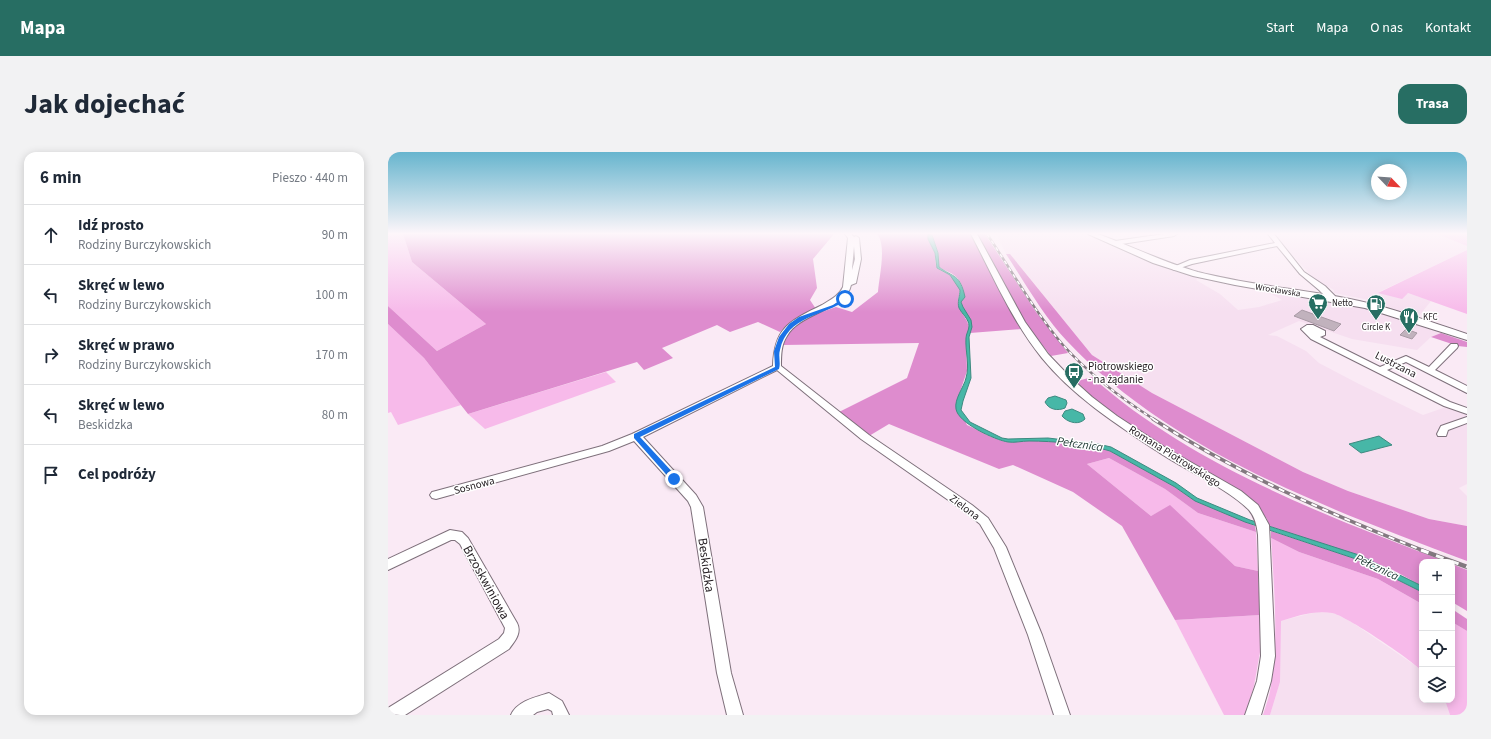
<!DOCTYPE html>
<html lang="pl">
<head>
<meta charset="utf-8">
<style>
  :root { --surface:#fff; --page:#f2f2f3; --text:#1f2937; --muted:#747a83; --line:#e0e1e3; --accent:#276e63 }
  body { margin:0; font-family:"Source Sans 3",sans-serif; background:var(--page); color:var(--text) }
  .controls { position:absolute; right:12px; bottom:12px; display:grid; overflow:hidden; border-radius:8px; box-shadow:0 2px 10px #0003 }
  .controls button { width:36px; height:36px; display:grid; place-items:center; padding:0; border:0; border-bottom:1px solid var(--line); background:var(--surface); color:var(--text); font:20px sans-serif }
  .compass { position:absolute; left:983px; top:12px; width:36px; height:36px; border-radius:50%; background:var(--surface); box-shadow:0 2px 10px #0003; rotate:115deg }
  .stop { position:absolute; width:12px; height:12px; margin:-9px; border:3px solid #1a73e8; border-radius:50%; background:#fff }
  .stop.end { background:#1a73e8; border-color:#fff; box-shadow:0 1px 4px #0008 }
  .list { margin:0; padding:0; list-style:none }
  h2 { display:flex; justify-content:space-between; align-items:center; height:52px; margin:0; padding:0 16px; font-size:17px }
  h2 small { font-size:13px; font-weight:400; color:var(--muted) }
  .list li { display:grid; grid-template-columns:26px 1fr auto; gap:12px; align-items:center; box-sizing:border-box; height:60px; padding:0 16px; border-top:1px solid var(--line) }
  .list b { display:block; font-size:15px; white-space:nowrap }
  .list p { margin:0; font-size:13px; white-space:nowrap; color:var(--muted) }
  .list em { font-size:13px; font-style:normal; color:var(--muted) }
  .icon { flex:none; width:22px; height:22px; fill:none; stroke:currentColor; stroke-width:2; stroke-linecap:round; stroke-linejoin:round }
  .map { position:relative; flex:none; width:1079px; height:563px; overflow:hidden; border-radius:12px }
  header { display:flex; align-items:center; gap:24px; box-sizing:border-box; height:56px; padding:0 20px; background:var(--accent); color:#fff }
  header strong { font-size:19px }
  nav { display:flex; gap:22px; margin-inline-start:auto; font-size:14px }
  .intro { display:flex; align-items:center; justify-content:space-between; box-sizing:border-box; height:96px; padding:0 24px }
  h1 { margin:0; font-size:28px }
  .button { padding:10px 18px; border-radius:12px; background:var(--accent); color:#fff; font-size:14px; font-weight:700 }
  main { display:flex; gap:24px; padding:0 24px }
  aside { flex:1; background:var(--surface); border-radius:12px; box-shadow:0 2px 10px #0003 }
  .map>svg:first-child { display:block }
</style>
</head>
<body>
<header>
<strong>Mapa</strong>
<nav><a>Start</a><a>Mapa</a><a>O nas</a><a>Kontakt</a></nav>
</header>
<div class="intro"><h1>Jak dojechać</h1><a class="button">Trasa</a></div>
<main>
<aside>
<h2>6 min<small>Pieszo · 440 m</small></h2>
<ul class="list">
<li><svg class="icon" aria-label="ahead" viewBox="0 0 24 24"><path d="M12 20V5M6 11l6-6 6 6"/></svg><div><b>Idź prosto</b><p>Rodziny Burczykowskich</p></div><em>90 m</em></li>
<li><svg class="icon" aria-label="left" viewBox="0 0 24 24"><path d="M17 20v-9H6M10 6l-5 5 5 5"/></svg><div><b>Skręć w lewo</b><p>Rodziny Burczykowskich</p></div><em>100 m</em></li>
<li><svg class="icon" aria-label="right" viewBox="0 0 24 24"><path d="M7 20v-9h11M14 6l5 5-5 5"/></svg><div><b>Skręć w prawo</b><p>Rodziny Burczykowskich</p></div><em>170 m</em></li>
<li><svg class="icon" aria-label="left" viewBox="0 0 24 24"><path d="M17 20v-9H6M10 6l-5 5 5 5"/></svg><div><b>Skręć w lewo</b><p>Beskidzka</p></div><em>80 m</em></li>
<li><svg class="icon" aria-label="arrive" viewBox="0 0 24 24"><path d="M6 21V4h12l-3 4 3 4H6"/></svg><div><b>Cel podróży</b></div></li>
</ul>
</aside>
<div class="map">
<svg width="1079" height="563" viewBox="0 0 1079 563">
  <rect width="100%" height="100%" fill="#faeaf5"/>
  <g fill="#f6dff0">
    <polygon points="608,82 698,82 781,117 811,126 808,128 832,142 850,158 871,155 894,148 878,139 958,151 988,158 1053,181 1043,185 1029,198 964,187 911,169 880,183 889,184 918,199 931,211 971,232 1035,263 1058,255 1079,260 1079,332 1071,336 1079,344 1079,374 1041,367 960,339 915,320 764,241 704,203 623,103 618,102"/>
    <polygon points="889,82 1049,82 1079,94 1079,98 991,140 1020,141 1043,149 1030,165 981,148 946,141 946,138 926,127 918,118 888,85 891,84"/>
    <polygon points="928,460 946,461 962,469 1031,516 1034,519 1034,548 1057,548 1062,563 882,563 892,530 892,469"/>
  </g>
  <g fill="#f7baea">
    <polygon points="0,82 15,82 24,110 98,172 49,199 0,154"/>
    <polygon points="1049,82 1079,82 1079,94"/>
    <polygon points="1079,98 1079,162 1020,141 1014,147 990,141"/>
    <polygon points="0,172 36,206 73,253 10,273 3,260 0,261"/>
    <polygon points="218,220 228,230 97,277 80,262"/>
    <polygon points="721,306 777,337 810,361 868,380 870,419 847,414 782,354 763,364 699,312"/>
    <path d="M883,386L911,400L990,427L1034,452V519C1024,508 957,463 944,461C926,458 909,464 893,469L892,530L882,563H875C878,553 882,543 883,533C891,485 886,435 883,386Z"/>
    <polygon points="872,463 872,500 866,534 857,563 836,563 787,468"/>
    <polygon points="1064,470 1079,479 1079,563 1062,563 1057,548 1064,548"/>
  </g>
  <g fill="#de8cce">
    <path d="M15,82H446L425,107L429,136L422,148L428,157C414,163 403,169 392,180L370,170L342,180L329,173L274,196L285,206L256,218L249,210L80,262L36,206L0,172V154L49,199L98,172L24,110Z"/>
    <path d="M489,82H540V87L547,101L548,113L552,118L562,123L566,127L572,138L570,149L571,156L579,169L581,175L578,185L579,219L569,249L579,273C592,279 605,287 619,290C626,291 633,289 640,289C662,288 701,293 722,299L787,335L807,349L867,374L868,380L810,361L777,337L721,306L699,312L763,364L782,353L847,414L870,419L872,463L787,468L734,374L685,340L625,313L611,317L501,272L481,284L451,260L519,226L531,191L395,193L396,185L406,174L422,164L448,155L464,160L490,140C491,125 499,93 489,82Z"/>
    <path d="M543,82H583L633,177L582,181C586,165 575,163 573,151C572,141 579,139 570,127C566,121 557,119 551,115L550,101Z"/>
    <polygon points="589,82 597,82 648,160 680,201 663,204 636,170"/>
    <path d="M618,102H622L704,203L764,241L915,320L960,339L1041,367L1079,374V409C941,357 782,299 679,189C656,165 637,131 618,102Z"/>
    <polygon points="1053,181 1079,190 1079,195 1070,194 1043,185"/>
    <path d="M704,225C802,312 937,364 1059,410H1034V434L1003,417L881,374L879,367L870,355C807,316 742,279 686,230Z"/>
    <polygon points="883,379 968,407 1034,440 1034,452 990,427 911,400 883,386"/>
    <polygon points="1064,412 1079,418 1079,459 1064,450"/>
    <polygon points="1064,457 1079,467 1079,479 1064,470"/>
  </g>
  <g fill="#47b7a7" stroke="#3d8a80">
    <path d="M540,82L544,83L550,101L551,115C566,126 572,122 577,145L573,150L575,155L583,168L584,175L581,185L583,226L575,249L573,258L582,270L614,286L620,287L660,286L710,292L723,295L788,331L809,346L862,368L971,403L1034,434V440L968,407L857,370L807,349L787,335L722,299C701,292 664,289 641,289C634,289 626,291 620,290C607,288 570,271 568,257C566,247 576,235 578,226C582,213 577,199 578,186C578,182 581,178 581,174C581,167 574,162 571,156C569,150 572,144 572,138L562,123L549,116L547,101L540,87Z"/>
    <path d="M667,244L678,248L679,251L677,256C670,259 661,258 657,250L660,246Z"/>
    <path d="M684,257L695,262L697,267C691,273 682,271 676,266L674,264L677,259Z"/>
    <polygon points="991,284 1004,293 973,301 961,292"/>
  </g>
  <g fill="#c1b2bd" stroke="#a89aa5">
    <polygon points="914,158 925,162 953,172 946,179 906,164"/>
    <polygon points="1018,177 1029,181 1024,187 1012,183"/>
  </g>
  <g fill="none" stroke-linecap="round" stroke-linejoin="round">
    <g stroke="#7e707b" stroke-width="2">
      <g id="minor">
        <path d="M457,82H463L466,85L468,84L471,86L473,107L468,131L463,133C458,158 411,161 399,184C393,193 393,203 393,214L481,283L584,353L600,366L618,395L654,483L682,563H666L640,483L606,396L592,372L576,359L473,287L389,218L255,285L308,343L315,355L343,521L355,563H339L329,521L303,355L300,349L246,289L221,299L48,347L44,346L42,343L44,340L48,339L214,294L244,282L385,214C386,175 402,169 434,153C442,148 451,144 455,135L460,86ZM466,94L467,107L464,118Z"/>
        <path d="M583,82H589L637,170L660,202L683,226L704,245L729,264L778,296L853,339L870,353L881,373L887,504L883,529L873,563H857L869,529L873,504L870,383C869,374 867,365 861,358C838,335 796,318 769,299C728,272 685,244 654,206C624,169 605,124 583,82Z"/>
        <polygon points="776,82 789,82 786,84 727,93 724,91 727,89"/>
        <polygon points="880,82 886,82 916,120 937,134 947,144 947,148 941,148 931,138 912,122 889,94 804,112 786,118 783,116 802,108 887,91"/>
        <polygon points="919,173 925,173 937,179 937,183 932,185 992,215 1018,204 1041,215 1063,192 1069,192 1070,194 1069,196 1047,218 1079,234 1079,241 1018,210 999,218 1062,250 1079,256 1079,262 1056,254 923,187 913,177"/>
        <polygon points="1079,265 1079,271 1060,278 1058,284 1050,284 1049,282 1053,274"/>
        <path d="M62,378L74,380L80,386L129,471C134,481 127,489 121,497L17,563H0V556L111,487L116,481L117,476L72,392L67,388H63L0,418V407Z"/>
        <path d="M161,541L174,549L181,563H165L164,559L160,557L149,560L145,563H123C129,549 148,545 161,541Z"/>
      </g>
    </g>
    <g stroke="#7e707b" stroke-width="2">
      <path id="major" d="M700,82H710C743,94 775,110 810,120C860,133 912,137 962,147C1002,155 1040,169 1079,182V188L977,156L847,133L805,124L765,111Z"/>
    </g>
    <use href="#minor" fill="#fff" fill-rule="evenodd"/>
    <use href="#major" fill="#fff" fill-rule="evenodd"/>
    <g stroke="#837980" stroke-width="2.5">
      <path id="rail-far2" d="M599,82C624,119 646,159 675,193C701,222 734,247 767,268"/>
    </g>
    <g stroke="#837980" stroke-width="3.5">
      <path id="rail-far1" d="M765,267C850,322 942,362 1036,399"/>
    </g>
    <g stroke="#837980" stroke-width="4.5">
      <polyline id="rail" points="1033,398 1079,415"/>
    </g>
    <use href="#rail-far2" stroke="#fff" stroke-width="1.5" stroke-dasharray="4" stroke-linecap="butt"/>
    <use href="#rail-far1" stroke="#fff" stroke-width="2" stroke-dasharray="6" stroke-linecap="butt"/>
    <use href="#rail" stroke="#fff" stroke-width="3" stroke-dasharray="8" stroke-linecap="butt"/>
  </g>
  <linearGradient id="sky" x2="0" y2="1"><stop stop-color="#67b5ce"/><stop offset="0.51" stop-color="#fdf6fa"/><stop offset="1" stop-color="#fdf6fa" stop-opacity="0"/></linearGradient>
  <rect width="1079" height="160" fill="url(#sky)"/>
  <path fill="#1a73e8" d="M457,145L459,148C435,164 399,164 392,198C390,204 393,211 391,217L252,285L289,325V329H284L246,286V282L387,215L386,199L391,185L401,172L411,165L445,153Z"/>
  <defs>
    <g id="supermarket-pin" transform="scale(1)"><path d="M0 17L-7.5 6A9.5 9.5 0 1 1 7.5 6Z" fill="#276e63" stroke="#fff"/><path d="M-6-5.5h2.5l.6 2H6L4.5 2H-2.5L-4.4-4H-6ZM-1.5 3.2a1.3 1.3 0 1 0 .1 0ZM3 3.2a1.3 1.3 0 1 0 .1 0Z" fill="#fff"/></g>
    <g id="fuel-pin" transform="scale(1)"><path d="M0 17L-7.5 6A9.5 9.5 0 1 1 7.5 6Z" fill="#276e63" stroke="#fff"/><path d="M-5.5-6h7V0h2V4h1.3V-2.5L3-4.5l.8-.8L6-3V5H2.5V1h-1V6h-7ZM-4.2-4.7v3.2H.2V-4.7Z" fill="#fff"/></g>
    <g id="restaurant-pin" transform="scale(1)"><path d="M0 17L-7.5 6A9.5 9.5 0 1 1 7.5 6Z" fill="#276e63" stroke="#fff"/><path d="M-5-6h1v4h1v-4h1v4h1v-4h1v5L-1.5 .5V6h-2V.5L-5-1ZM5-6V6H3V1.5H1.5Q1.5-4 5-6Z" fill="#fff"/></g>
    <g id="bus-pin" transform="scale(1)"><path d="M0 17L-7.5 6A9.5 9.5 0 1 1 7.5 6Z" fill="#276e63" stroke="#fff"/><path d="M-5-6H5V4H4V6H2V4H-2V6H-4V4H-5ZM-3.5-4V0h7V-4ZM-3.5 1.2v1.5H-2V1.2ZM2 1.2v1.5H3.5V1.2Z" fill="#fff"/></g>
  </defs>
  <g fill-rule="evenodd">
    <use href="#supermarket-pin" x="930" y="151"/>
    <use href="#fuel-pin" x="988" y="152"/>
    <use href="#restaurant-pin" x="1021" y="165"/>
    <use href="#bus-pin" x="686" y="220"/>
  </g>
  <g text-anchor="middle" stroke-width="3" stroke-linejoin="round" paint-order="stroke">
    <g font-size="9" fill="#262024" stroke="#fff">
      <text transform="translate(890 138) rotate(9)" y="3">Wrocławska</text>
    </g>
    <g font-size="9" fill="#262024" stroke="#fff" text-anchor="start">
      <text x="944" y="154">Netto</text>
      <text x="1035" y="168">KFC</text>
      <text x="988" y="178" text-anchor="middle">Circle K</text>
    </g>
    <g font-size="11" fill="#262024" stroke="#fff">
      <text transform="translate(1008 212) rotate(27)" y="4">Lustrzana</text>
      <text transform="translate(787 304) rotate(32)" y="4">Romana Piotrowskiego</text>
      <text transform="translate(86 333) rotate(-15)" y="4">Sosnowa</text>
      <text transform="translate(577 355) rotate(37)" y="4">Zielona</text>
    </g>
    <g font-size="11" fill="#262024" stroke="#fff" text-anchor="start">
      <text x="700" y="218">Piotrowskiego<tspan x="700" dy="13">- na żądanie</tspan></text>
    </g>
    <g font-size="12" font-style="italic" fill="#27403b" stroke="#fff">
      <text transform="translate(692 292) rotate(8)" y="4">Pełcznica</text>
      <text transform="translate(989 415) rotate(25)" y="4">Pełcznica</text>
    </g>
    <g font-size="13" fill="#262024" stroke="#fff">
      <text transform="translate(319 413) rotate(82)" y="5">Beskidzka</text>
      <text transform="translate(99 430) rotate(61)" y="5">Brzoskwiniowa</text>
    </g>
  </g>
</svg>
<div class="controls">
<button>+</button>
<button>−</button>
<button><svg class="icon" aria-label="locate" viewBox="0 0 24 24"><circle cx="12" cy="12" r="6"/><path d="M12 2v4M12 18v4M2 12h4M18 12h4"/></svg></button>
<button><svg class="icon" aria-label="layers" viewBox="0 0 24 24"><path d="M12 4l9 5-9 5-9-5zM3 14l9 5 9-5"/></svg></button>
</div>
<svg class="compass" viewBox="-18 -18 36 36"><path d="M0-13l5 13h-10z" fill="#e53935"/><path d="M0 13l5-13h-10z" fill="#747a83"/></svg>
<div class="stop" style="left:457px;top:147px"></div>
<div class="stop end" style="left:286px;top:327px"></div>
</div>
</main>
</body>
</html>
